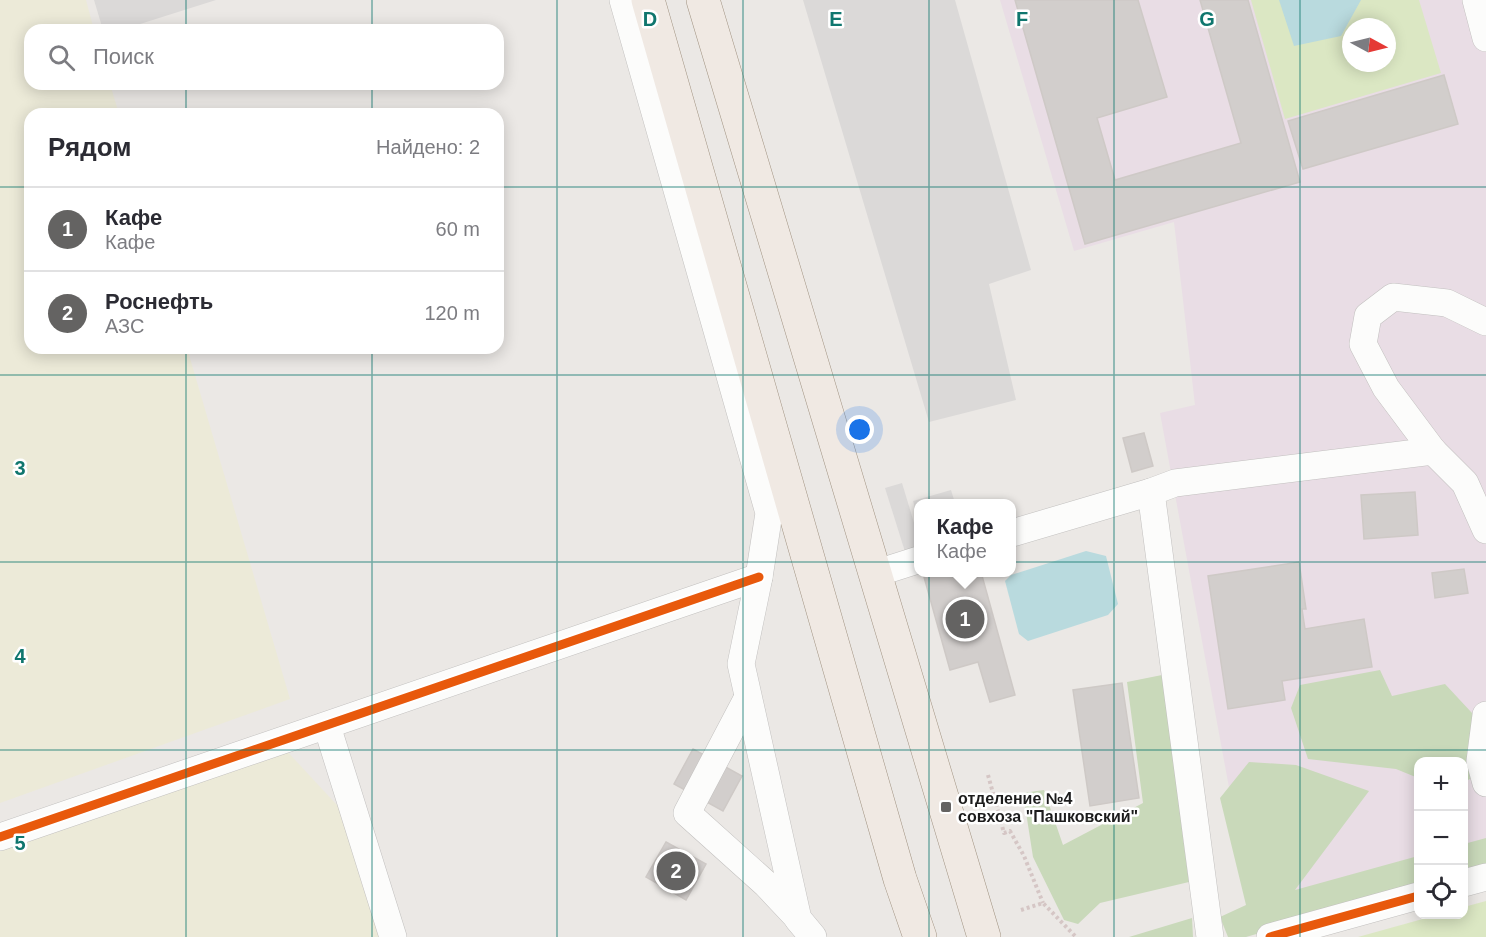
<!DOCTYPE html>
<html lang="ru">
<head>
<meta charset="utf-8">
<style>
  :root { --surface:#fff; --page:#f7f7f7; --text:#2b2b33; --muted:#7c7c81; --line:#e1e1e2; --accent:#646362 }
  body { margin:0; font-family:Helvetica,sans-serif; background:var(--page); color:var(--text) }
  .controls { position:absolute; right:18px; bottom:18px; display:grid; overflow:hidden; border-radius:12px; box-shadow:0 3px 15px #0003 }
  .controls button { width:54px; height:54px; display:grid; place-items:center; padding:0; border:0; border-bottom:2px solid var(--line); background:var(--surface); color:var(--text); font:30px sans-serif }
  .compass { position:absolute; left:1342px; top:18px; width:54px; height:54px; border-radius:50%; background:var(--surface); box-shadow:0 3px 15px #0003; rotate:97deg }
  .you { position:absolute; left:860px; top:430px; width:21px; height:21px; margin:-15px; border:4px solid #fff; border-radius:50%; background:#1a73e8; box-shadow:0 0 0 9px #1a73e833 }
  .badge { display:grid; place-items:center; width:39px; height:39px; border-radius:50%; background:var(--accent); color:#fff; font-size:20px; font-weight:700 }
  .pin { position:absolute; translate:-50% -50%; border:3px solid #fff; box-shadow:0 2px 6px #0006 }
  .popup { position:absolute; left:914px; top:499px; width:102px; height:78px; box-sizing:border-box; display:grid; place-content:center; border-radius:12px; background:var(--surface); filter:drop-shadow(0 2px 4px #0005); font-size:20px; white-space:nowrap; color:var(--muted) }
  .popup b { font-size:22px; color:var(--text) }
  .popup::after { content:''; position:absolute; left:50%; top:100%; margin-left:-12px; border:12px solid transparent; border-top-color:var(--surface) }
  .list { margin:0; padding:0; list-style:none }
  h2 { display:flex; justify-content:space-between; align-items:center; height:78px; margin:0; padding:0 24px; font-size:26px }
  h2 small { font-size:20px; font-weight:400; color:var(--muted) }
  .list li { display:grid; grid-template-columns:39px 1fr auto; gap:18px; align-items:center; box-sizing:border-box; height:84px; padding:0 24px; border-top:2px solid var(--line) }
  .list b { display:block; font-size:22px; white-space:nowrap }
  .list p { margin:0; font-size:20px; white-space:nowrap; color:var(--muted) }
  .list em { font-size:20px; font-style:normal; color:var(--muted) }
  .icon { flex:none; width:33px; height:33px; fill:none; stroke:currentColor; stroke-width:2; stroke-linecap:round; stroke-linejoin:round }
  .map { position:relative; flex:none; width:1486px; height:937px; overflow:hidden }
  .search { position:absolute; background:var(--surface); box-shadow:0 3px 15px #0003; left:24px; top:24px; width:480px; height:66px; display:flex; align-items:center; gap:15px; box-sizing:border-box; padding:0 21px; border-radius:18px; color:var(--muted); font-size:22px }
  .panel { position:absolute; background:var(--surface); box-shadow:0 3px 15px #0003; left:24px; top:108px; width:480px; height:246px; border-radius:18px }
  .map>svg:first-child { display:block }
</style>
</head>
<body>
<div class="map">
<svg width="1486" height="937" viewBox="0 0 1486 937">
  <rect width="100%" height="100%" fill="#ebe8e5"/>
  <path fill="#e9dde5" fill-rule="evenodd" d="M1000,0H1486V865L1464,872V762H1418V885L1256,934L1160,413L1195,405L1174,222L1074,251ZM1351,27H1387V63H1351Z"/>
  <g fill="#ecead8">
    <polygon points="0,0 86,0 94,30 30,30 30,84 110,84 119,114 30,114 30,348 187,348 290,699 0,803"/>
    <polygon points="284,748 349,818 383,937 0,937 0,847"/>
  </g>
  <g fill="#dbe7c3" fill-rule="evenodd">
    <path d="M1251,0H1419L1441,73L1285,119ZM1351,27H1387V63H1351Z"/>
    <polygon points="1486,901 1486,937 1358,937 1437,915 1464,914 1464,907"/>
  </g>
  <g fill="#c9d9ba">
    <polygon points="1380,670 1392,696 1445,684 1472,713 1472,778 1464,782 1464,762 1418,762 1418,778 1396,769 1308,759 1291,708 1300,685"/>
    <polygon points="1162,675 1189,882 1100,903 1078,924 1064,920 1033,857 1023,793 1044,790 1063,845 1143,803 1127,682"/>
    <polygon points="1249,762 1296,765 1369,791 1295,890 1418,856 1418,887 1246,937 1228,937 1220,917 1246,905 1220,798"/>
    <polygon points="1486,838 1486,867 1464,874 1464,844"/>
    <polygon points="1192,918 1193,937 1129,937"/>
  </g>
  <g fill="#dbd9d8">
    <polygon points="94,0 216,0 121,30 103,30"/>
    <polygon points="803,0 955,0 1031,270 989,284 1016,400 929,422"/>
    <polygon points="902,483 918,536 918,555 907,558 885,488"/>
    <polygon points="951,490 955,503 918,504 918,519 913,501"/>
  </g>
  <g fill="#b9dade">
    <polygon points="1279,0 1361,0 1341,36 1294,46"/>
    <polygon points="1086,551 1106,556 1118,604 1108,615 1028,641 1019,634 1005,581 1011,575"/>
  </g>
  <g fill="#d2cecc" stroke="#cec9c6" stroke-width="1.5">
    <polygon points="1015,0 1138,0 1167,97 1097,118 1115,180 1241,143 1200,0 1248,0 1300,182 1085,244"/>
    <polygon points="1444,75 1458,124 1303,169 1288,121"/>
    <polygon points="1144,433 1153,466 1132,472 1123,438"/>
    <polygon points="1415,492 1418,535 1364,539 1361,495"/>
    <polygon points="1299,562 1306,609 1302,609 1305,629 1364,619 1372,667 1282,681 1285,700 1228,709 1208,576"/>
    <polygon points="1464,569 1468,593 1435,598 1432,573"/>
    <polygon points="938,572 981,572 1015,695 990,702 978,662 950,670 924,577"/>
    <polygon points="1122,683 1139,798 1090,806 1073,690"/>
    <polygon points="693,749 742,776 723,811 674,784"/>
    <polygon points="666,842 706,864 686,900 646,877"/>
  </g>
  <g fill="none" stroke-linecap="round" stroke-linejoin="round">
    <g stroke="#c2c0bf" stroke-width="28">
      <g id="minor">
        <polyline points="623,0 769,513 759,577 741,664 798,919 813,937"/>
        <polyline points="1476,0 1486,38"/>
        <polyline points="1486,322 1447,303 1393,297 1368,316 1363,344 1386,388 1433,451 1465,483 1486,530"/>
        <polyline points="1151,492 1175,483 1433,451"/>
        <polyline points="1012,533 1151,492 1210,937"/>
        <polyline points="874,574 918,560"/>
        <polyline points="747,699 687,813 766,884 797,917"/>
        <polyline points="1486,715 1480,761 1486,783"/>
        <polyline points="327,726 393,937"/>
        <polyline points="0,837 759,577"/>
        <polyline points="1464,883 1486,877"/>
        <polyline points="1270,937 1418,896"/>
      </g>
    </g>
    <g stroke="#a19382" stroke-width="34">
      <g id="major">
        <polyline points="648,0 900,879 920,937"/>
        <polyline points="703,0 984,937"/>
      </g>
    </g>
    <g stroke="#d5c6c5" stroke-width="4" stroke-dasharray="3 3" stroke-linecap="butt">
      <polyline points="988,775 1004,833 1010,831 1024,856 1043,903"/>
      <polyline points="1021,910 1043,903 1076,937"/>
    </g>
    <use href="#minor" stroke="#fcfcfb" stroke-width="27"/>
    <use href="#major" stroke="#f0e9e3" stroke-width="33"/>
    <g stroke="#fff" stroke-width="13">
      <g id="cycleway">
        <polyline points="0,837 759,577"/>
        <polyline points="1270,937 1418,896"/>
      </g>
    </g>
    <use href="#cycleway" stroke="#e8590c" stroke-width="9"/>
  </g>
  <path fill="none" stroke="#0f766e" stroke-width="1.5" stroke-opacity="0.55" d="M186,0V30M372,0V30M557,0V937M743,0V937M929,0V937M1114,0V937M1300,0V937M186,84V114M372,84V114M0,187H30M498,187H1486M186,348V937M372,348V937M0,375H1486M0,562H1486M0,750H1486"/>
  <rect fill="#646362" stroke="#fff" stroke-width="2" x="940" y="801" width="12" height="12" rx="3"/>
  <g text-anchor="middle" stroke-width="5" stroke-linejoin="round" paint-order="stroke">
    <g font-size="16" font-weight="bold" fill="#1c1c1c" stroke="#fff" text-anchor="start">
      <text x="958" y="804">отделение №4<tspan x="958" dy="18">совхоза "Пашковский"</tspan></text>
    </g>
  </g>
  <g font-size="20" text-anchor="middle" font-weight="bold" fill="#0f766e" stroke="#fff" stroke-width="5" stroke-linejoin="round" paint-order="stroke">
    <text x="650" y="26">D</text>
    <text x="836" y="26">E</text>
    <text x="1022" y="26">F</text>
    <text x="1207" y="26">G</text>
    <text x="20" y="475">3</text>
    <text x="20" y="663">4</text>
    <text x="20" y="850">5</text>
  </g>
</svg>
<div class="controls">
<button>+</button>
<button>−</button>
<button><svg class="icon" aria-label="locate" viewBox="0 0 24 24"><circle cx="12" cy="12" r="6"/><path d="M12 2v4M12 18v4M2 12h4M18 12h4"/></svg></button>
</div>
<svg class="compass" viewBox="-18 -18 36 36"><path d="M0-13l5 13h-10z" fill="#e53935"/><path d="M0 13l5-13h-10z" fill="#7c7c81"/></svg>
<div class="you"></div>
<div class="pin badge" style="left:965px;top:619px">1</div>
<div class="popup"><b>Кафе</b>Кафе</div>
<div class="pin badge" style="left:676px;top:871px">2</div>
<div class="search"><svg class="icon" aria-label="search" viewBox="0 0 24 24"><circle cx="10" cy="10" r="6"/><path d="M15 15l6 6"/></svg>Поиск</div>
<section class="panel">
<h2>Рядом<small>Найдено: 2</small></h2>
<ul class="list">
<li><span class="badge">1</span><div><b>Кафе</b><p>Кафе</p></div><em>60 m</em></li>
<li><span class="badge">2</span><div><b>Роснефть</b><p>АЗС</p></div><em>120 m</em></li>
</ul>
</section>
</div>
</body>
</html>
